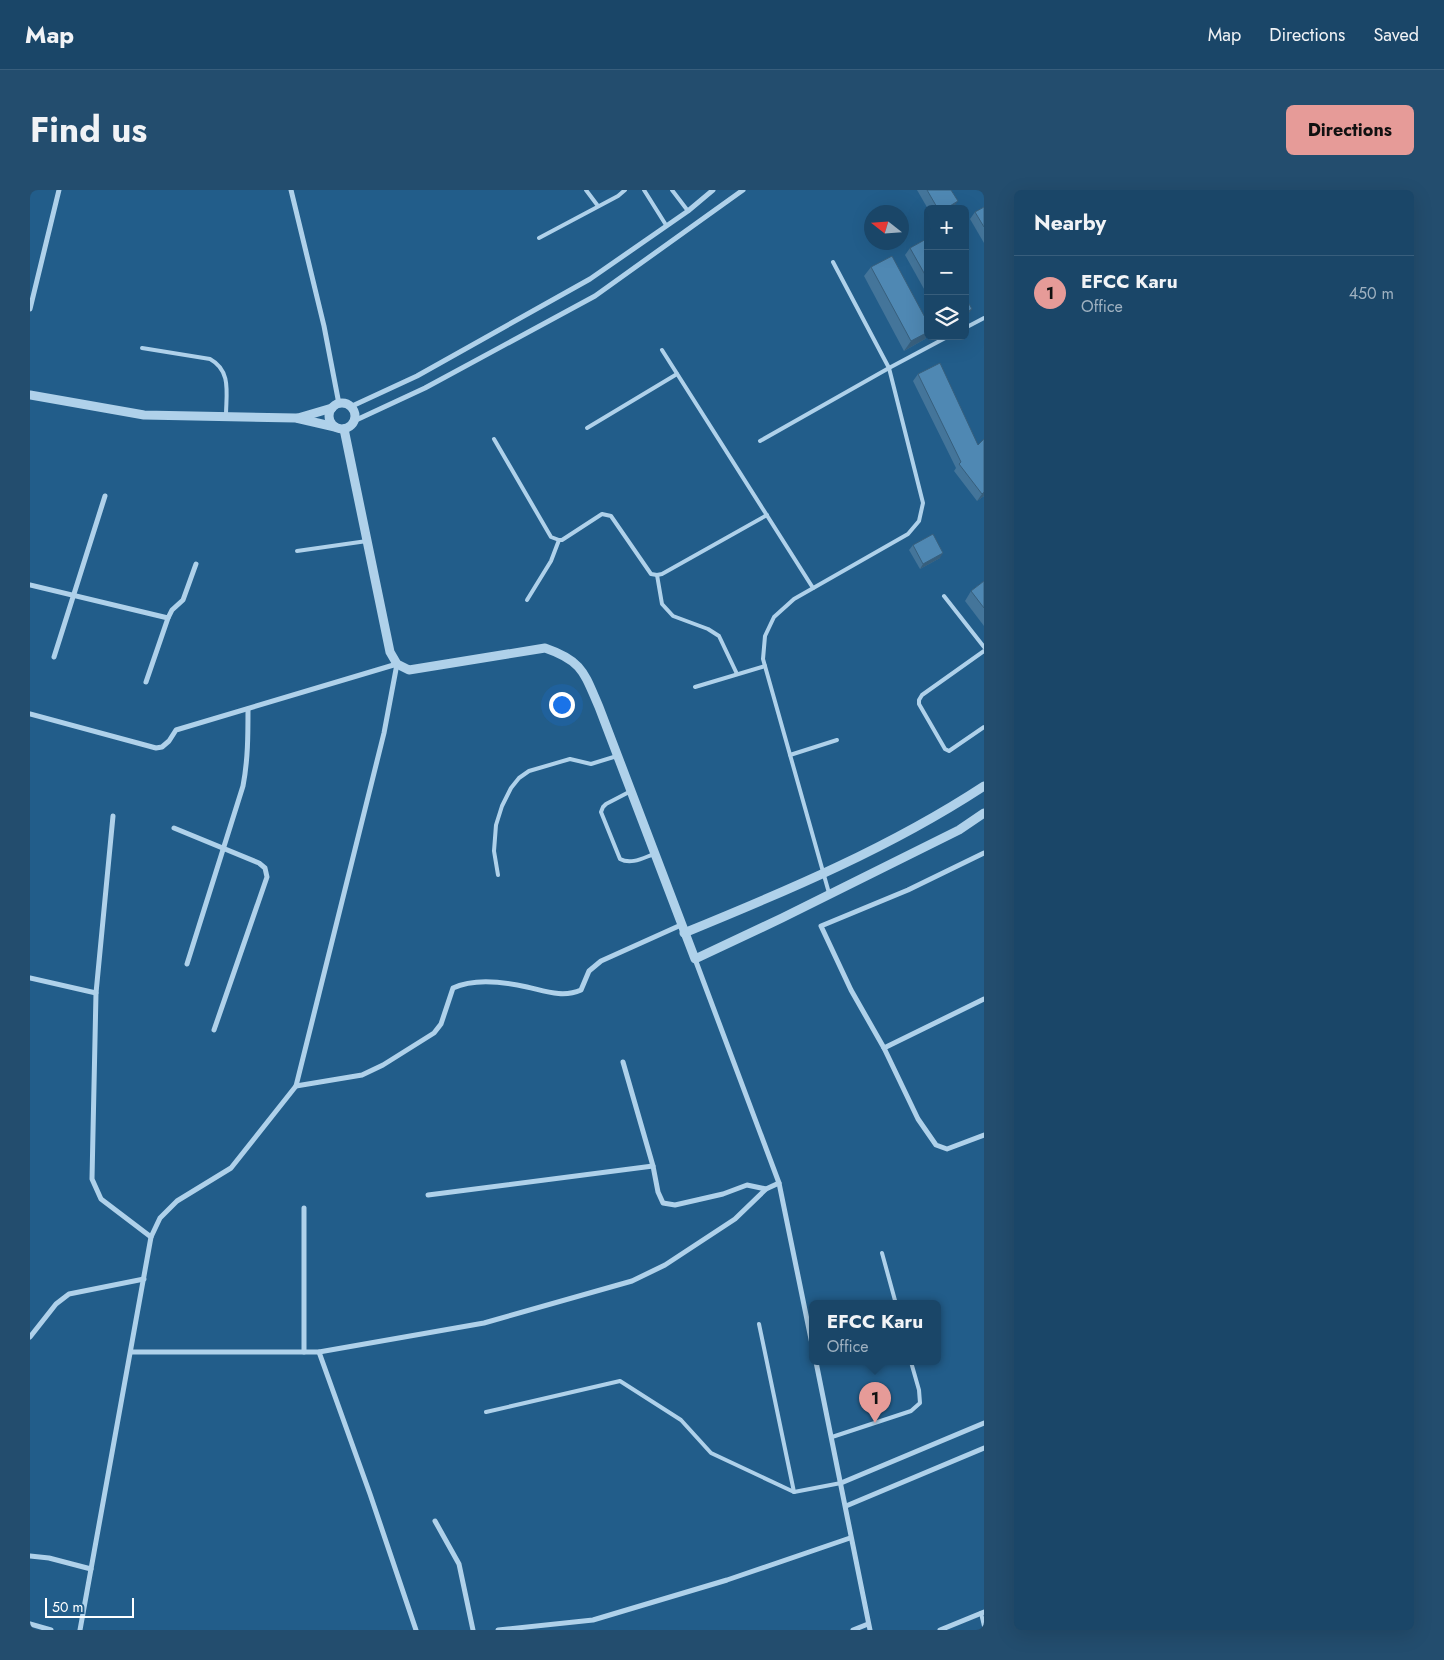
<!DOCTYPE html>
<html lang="en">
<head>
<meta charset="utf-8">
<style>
  :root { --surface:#1a4668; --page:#234d6e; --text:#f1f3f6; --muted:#9fb1c0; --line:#385e7c; --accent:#e69b98 }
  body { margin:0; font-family:Jost,sans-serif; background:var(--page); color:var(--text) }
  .controls { position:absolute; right:15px; top:15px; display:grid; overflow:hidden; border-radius:8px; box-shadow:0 5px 20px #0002 }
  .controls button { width:45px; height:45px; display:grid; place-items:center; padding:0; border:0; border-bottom:1px solid var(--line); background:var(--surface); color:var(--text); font:25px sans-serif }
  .compass { position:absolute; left:834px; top:15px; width:45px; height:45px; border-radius:50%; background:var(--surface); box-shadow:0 5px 20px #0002; rotate:287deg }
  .scale { position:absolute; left:15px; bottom:12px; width:89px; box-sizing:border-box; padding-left:5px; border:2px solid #fff; border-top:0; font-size:14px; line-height:18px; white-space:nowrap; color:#fff; -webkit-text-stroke:4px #225d8a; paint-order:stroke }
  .you { position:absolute; left:531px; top:514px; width:18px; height:18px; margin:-12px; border:4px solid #fff; border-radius:50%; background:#1a73e8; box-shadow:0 0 0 8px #1a73e833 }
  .badge { display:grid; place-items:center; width:32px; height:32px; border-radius:50%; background:var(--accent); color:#111; font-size:16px; font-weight:700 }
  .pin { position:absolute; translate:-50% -41px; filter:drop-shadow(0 1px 2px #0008) }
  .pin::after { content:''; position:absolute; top:26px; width:18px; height:15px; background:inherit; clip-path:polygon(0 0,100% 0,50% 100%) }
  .popup { position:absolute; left:779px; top:1110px; width:132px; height:65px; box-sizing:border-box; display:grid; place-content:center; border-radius:8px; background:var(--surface); filter:drop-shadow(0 1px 4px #0005); font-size:16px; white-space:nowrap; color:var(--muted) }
  .popup b { font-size:19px; color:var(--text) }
  .popup::after { content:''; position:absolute; left:50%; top:100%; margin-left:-10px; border:10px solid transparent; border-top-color:var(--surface) }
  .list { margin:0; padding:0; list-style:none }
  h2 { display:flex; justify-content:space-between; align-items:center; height:65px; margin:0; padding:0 20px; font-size:21px }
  h2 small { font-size:16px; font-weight:400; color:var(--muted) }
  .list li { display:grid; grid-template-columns:32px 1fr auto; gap:15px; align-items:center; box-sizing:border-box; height:75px; padding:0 20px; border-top:1px solid var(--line) }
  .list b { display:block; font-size:19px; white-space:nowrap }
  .list p { margin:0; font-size:16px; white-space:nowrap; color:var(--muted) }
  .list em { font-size:16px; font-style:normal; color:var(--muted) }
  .icon { flex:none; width:28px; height:28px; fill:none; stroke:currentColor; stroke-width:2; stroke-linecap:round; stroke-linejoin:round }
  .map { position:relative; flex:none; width:954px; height:1440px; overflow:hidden; border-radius:8px }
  header { display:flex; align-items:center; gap:30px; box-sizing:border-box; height:70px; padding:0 25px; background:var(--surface); border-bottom:1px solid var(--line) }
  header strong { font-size:24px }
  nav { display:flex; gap:28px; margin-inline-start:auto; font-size:18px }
  .intro { display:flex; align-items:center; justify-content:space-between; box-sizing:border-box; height:120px; padding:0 30px }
  h1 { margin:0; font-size:35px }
  .button { padding:12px 22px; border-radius:8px; background:var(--accent); color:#111; font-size:18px; font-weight:700 }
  main { display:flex; gap:30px; padding:0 30px }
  aside { flex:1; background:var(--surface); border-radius:8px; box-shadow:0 5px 20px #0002 }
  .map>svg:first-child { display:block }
</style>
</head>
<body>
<header>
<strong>Map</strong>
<nav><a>Map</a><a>Directions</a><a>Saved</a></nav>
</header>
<div class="intro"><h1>Find us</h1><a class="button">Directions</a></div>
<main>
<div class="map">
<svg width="954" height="1440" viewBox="0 0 954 1440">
  <rect width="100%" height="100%" fill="#225d8a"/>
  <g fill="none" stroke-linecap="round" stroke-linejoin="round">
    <g stroke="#afd1ea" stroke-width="4">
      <polyline points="556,0 568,16"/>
      <polyline points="614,0 636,35"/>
      <polyline points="642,0 658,21"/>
      <polyline points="509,48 588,6 595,0"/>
      <polyline points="935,138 954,128"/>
      <path d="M112,158L180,169C202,181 196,204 196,226"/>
      <polyline points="632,160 783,398"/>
      <polyline points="557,238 647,184"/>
      <polyline points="464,249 521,347 529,350 532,350 572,324 581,326 621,384 627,385 632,384 737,325"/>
      <polyline points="730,251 859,178 919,146"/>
      <polyline points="267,361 337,351"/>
      <polyline points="627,385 632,414 643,426 678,439 689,446 707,484"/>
      <polyline points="914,406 954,457"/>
      <polyline points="497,410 521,371 529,350"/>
      <polyline points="954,461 892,505 889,510 889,514 915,559 919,561 954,537"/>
      <polyline points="665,497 735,476"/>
      <polyline points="760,565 807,550"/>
      <path d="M601,601L576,614L573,617L571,622L590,669C601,675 613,668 624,664"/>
      <polyline points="468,685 464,661 466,635 472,616 481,598 489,588 499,581 540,569 561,574 587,566"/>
      <polyline points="799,703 733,469 735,446 744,427 764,409 878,344 889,331 893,313 859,178 803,72"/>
      <polyline points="852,1063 866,1114"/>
      <polyline points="729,1134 764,1302"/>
      <polyline points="456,1222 590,1191 651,1230 681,1263 764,1302 811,1293"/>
      <polyline points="802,1247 881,1221 890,1213 889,1200 881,1172"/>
      <polyline points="951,1423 954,1436"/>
    </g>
    <g stroke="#afd1ea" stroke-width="5">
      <polyline points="261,0 294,136 309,214"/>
      <polyline points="0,119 29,0"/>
      <polyline points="320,217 387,186 560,89 658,21 683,0"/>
      <polyline points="324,231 395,198 565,106 713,0"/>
      <polyline points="0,395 138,428"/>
      <polyline points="24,467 75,306"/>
      <polyline points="116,492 138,428 142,420 153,410 166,374"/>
      <polyline points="0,524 126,558 132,557 139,551 146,540 367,474 354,543 266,896 201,978 147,1011 130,1028 121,1047 50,1440"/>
      <polyline points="83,626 66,803 62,989 71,1009 121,1047"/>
      <polyline points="144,638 229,673 235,678 237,687 184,840"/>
      <polyline points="954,663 878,700 791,736 821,800 854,858 888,929 906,955 917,959 954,945"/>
      <polyline points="665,769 749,993 782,1154"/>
      <path d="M157,774L213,596C218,570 218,545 218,519"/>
      <polyline points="0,788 66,803"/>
      <polyline points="854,858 954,809"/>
      <polyline points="593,872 623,976 628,1002 633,1013 645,1015 693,1004 717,995 736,999"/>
      <path d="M266,896L332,885L353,875L404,843L411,834L423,798C444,788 475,792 497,797C515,801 533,808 551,800L559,781L571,771L651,735"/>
      <polyline points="398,1005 623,976"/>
      <polyline points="0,1147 26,1114 39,1104 114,1089"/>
      <polyline points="101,1162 289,1162 454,1133 602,1091 635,1075 705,1029 736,999 749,993"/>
      <polyline points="274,1162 274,1018"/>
      <polyline points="289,1162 340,1304 386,1440"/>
      <polyline points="786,1172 840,1440"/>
      <polyline points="811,1293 954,1233"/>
      <polyline points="816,1316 954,1258"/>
      <polyline points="405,1331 429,1374 443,1440"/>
      <polyline points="0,1366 19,1368 61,1379"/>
      <polyline points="0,1434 21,1440"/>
      <polyline points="468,1440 563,1430 697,1390 820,1348"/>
      <polyline points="823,1440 838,1434"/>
      <polyline points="910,1440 954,1422"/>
    </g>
    <g stroke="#afd1ea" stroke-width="9">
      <polyline points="0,205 114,225 266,228 305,237"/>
      <circle cx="312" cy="226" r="13"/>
      <polyline points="268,228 302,218"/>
      <path d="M314,239L360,462L367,474L379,480L515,458C553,471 554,483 569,517L665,769L752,728L929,640L954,623"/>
      <path d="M654,743C757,701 861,657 954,596"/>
    </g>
  </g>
  <g fill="#44759a">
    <polygon points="887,0 921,0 923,18 898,19"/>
    <polygon points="954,17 954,53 940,29 945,22"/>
    <polygon points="898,48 898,106 875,65 880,58"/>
    <polygon points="841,77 898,133 898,145 895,149 874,161 834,86"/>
    <polygon points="888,184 948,255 954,249 954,306 947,311 924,281 926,278 883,191"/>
    <polygon points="883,355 910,368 890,379 879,360"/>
    <polygon points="954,391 954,436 935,411 941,401"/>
  </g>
  <g fill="#375f7d">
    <polygon points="928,11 923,18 915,19"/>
    <polygon points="942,119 937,126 935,127 935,123"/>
    <polygon points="898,142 898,145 895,149 874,161 881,151"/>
    <polygon points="954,302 954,306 947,311 952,304"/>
    <polygon points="913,363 910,368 890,379 893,374"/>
  </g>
  <g fill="#4f88b3" stroke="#375f7d">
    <polygon points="897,0 921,0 928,11 915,19 908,19"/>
    <polygon points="954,17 954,37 945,22"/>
    <polygon points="898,48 898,90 880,58"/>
    <polygon points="862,66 898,133 898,142 881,151 841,77"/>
    <polygon points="935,107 942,119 935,123"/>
    <polygon points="910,173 948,255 954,249 954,302 952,304 929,274 931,272 888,184"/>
    <polygon points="903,344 913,363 893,374 883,355"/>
    <polygon points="954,391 954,418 941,401"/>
  </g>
</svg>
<div class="controls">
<button>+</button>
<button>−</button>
<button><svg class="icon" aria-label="layers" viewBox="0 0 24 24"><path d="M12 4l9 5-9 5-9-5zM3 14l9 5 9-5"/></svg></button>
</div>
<svg class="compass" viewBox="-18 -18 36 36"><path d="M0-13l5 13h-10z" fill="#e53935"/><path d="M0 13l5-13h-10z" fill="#9fb1c0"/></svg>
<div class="scale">50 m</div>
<div class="you"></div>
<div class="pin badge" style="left:845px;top:1233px">1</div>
<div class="popup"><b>EFCC Karu</b>Office</div>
</div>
<aside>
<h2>Nearby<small></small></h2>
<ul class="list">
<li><span class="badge">1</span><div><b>EFCC Karu</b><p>Office</p></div><em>450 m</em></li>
</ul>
</aside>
</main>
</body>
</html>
